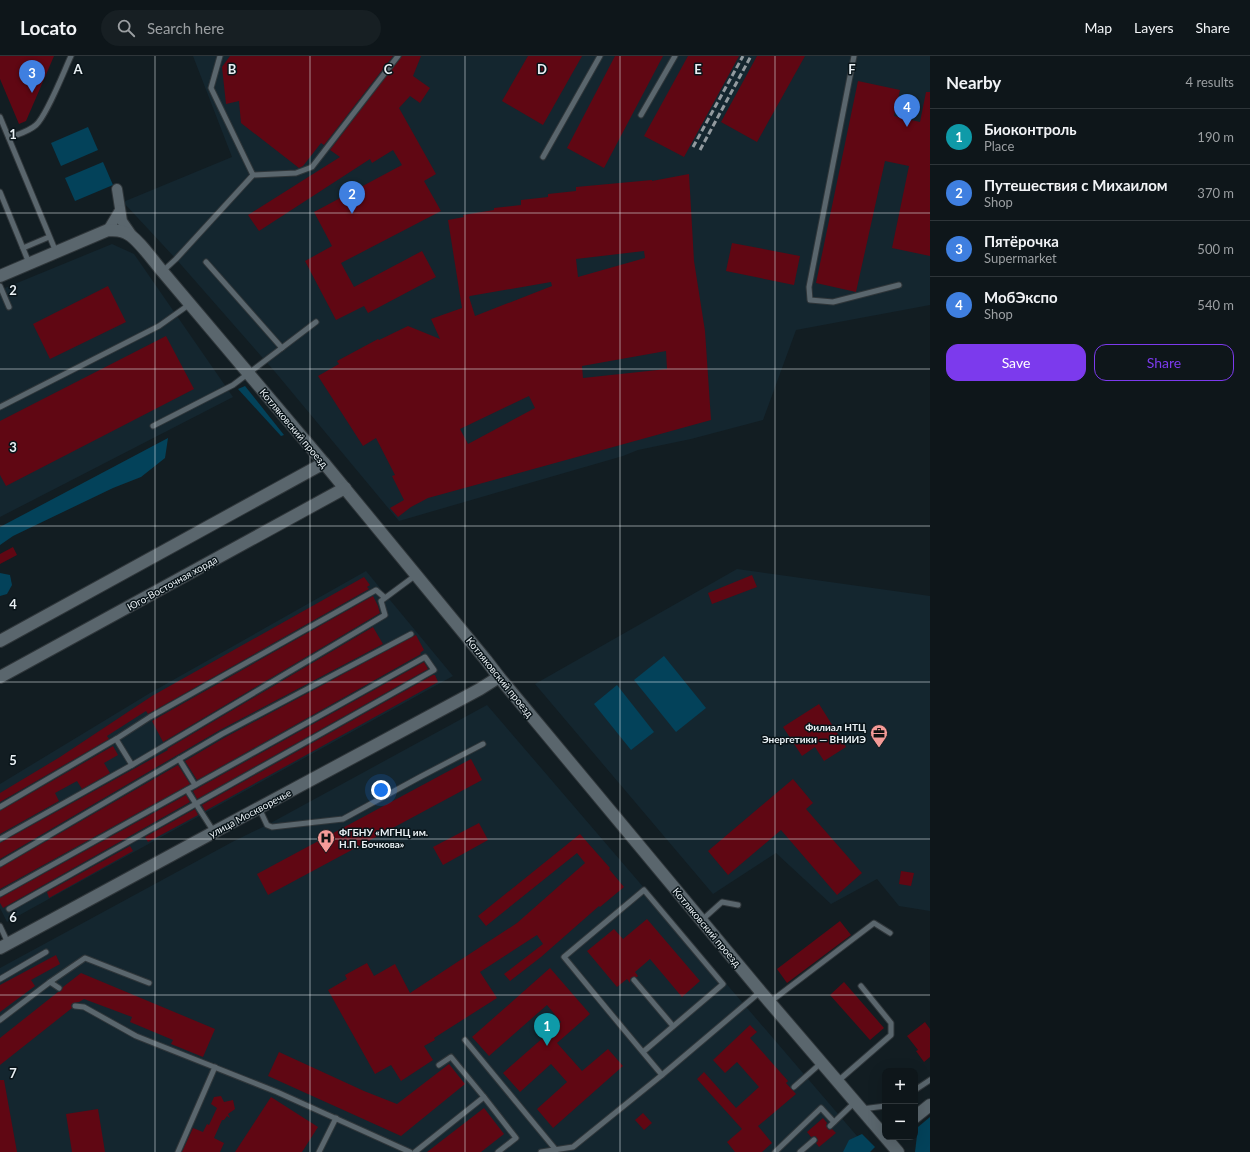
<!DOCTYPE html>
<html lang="en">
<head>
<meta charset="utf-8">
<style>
  :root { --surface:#0e161a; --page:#171f23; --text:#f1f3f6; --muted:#9b9fa2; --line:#2e3539; --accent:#7c3aed }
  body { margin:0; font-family:Lato,sans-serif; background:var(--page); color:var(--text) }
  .controls { position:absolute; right:12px; bottom:12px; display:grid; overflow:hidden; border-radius:8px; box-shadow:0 4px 16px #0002 }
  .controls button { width:36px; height:36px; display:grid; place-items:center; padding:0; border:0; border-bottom:1px solid var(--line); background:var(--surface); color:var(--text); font:20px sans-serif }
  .you { position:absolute; left:381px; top:734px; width:14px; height:14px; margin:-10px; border:3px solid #fff; border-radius:50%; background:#1a73e8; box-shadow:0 0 0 6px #1a73e833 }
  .badge { display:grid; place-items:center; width:26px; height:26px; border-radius:50%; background:var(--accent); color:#fff; font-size:13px; font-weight:700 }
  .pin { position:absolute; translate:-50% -33px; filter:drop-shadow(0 1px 2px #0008) }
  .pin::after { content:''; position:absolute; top:21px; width:14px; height:12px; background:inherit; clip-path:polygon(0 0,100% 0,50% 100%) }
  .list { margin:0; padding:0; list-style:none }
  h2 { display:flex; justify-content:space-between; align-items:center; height:52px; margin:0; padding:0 16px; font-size:17px }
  h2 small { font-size:13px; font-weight:400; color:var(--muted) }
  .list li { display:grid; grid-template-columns:26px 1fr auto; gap:12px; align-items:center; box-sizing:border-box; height:56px; padding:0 16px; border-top:1px solid var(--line) }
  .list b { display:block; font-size:15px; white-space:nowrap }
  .list p { margin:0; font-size:13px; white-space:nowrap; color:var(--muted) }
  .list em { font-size:13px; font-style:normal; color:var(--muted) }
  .actions { display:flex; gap:8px; padding:12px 16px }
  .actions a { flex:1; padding:9px 0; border:1px solid var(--accent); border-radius:12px; text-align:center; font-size:14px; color:var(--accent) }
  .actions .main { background:var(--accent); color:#fff }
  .icon { flex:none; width:22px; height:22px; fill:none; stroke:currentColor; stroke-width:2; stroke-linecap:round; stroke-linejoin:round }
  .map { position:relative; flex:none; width:930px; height:1096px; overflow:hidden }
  header { display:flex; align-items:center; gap:24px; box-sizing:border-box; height:56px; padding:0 20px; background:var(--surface); border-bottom:1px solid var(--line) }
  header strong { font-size:19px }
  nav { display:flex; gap:22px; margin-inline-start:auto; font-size:14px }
  .search { width:280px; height:36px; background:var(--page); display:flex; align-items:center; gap:10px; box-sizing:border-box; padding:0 14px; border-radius:22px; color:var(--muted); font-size:15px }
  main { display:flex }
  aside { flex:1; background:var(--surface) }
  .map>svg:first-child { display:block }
</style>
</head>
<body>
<header>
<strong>Locato</strong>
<div class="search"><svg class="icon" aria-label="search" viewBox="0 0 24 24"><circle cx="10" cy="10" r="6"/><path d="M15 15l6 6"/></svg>Search here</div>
<nav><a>Map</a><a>Layers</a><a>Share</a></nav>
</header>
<main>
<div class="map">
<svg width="930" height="1096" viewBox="0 0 930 1096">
  <rect width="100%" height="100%" fill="#121d22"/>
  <g fill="#14262f">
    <polygon points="193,0 930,0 930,249 796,274 763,364 691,383 638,394 623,400 399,465 276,317 176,203 123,146 232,101"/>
    <polygon points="112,188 134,198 233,341 0,461 0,234"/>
    <polygon points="737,513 930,540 930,855 899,850 877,823 831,848 776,797 713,838 535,628"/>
    <polygon points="366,515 453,620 7,866 0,852 0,728 150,637"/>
    <polygon points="487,649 869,1094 866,1096 0,1096 0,912 234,785 267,769"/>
  </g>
  <g fill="#03425a">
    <polygon points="88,71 98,94 61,110 51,87"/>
    <polygon points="103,106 113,129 75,145 65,122"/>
    <polygon points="245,330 284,379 281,380 238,333"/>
    <polygon points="168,382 165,402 141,421 113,432 13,480 0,489 0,471"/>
    <polygon points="0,517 10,519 12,529 7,538 0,540"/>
    <polygon points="664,600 706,652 676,676 634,624"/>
    <polygon points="617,629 654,676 631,694 594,648"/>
    <polygon points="930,1061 930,1096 915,1096 918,1071"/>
    <polygon points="862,1078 875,1091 870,1096 843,1096 849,1084"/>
  </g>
  <g fill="#600713" fill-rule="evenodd">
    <polygon points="0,0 54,0 26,65 19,68 0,23"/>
    <polygon points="230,0 393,0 324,89 321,87 303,110 299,112 241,67 239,45 226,48 222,11"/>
    <polygon points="402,0 421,0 413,20 430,32 420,47 410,40 399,52 436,118 424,125 441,155 341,207 354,231 422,195 436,221 368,257 364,250 336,264 305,205 332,190 314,156 402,109 393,94 372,107 370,103 259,175 248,159 340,101 330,94"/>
    <polygon points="528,0 582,0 543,69 502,45"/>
    <polygon points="615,0 663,0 604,112 567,92"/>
    <polygon points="688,0 739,0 684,101 644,80"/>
    <polygon points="757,0 805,0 757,86 721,66"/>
    <polygon points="858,25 900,34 894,60 920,66 926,36 930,36 930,200 892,192 909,110 885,105 856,236 816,227"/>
    <path d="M689,118L694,205L705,275L711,364L428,442L411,451L398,461L390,452L404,444L392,420L395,419L376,382L363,390L318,320L339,308L337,305L378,283L379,284L408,270L440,283L431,263L462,252L448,164L464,161L463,159L494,154V152L521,149V144L548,141V138L576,135V131L652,124V125ZM644,195L645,202L578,221L576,203ZM551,226L552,230L475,260L469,241L470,240ZM666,295L667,313L583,322L582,310ZM529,340L535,352L468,388L460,373Z"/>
    <polygon points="732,187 800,200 794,229 726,215"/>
    <polygon points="108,230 126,266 50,303 33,268"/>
    <polygon points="166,280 194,333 6,430 0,419 0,365"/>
    <polygon points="13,491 17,499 0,508 0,498"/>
    <polygon points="752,519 757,531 712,548 708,537"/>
    <polygon points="364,521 370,529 367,531 369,533 148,658 146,655 107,680 109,683 0,746 0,737 60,701 152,640"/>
    <polygon points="373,540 378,550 380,557 163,686 152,665"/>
    <polygon points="373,571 383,588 220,674 0,803 0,787 168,694 167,693"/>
    <polygon points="416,579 424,594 420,597 421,598 197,724 185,705 224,682"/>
    <polygon points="424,606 428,613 197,743 193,735"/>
    <polygon points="433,619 435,619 438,626 205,755 202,749"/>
    <polygon points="819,648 846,691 824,705 815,691 802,700 783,671"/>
    <polygon points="113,690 118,699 104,707 110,717 82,733 77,725 55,737 59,745 0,778 0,755"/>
    <polygon points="471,703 482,724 268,839 257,818"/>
    <polygon points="178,709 190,728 0,833 0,812"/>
    <polygon points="793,723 813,747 806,753 862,817 837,839 781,774 728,819 708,795"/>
    <polygon points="186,739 190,746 3,852 0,847 0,842"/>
    <polygon points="195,753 198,759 148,786 145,781"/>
    <polygon points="479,767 488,784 443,809 433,791"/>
    <polygon points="580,778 610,812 609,813 624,831 600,851 599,850 541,901 510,925 504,918 543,888 537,879 480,916 497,942 434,982 435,984 424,990 433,1004 401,1025 391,1009 375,1018 328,934 347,923 345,919 367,907 374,920 395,908 410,937 517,867 585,807 577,797 486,870 478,860"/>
    <polygon points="130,790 133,795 49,842 47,836"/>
    <polygon points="901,815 914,817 911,830 899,828"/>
    <polygon points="647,863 700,925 682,941 650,903 635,916 638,920 637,921 632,921 630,923 630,927 627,923 617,931 587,895 614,873 623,883"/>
    <polygon points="840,865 851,879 787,927 777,913"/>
    <polygon points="56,899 60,908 31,924 35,930 0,956 0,929"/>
    <polygon points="550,912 590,958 557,987 582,1015 608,993 623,1010 553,1072 537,1053 567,1026 551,1008 520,1036 503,1017 561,966 547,949 489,1000 472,981"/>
    <polygon points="81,917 215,973 203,1001 171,988 173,984 130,966 132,961 84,943 79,946 73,947 71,949 72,952 0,1009 0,982 58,936 61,935 63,931"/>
    <polygon points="844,926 884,972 870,984 830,939"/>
    <polygon points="925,966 930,973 930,1001 924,1006 916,995 918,994 907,980"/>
    <polygon points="750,969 757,976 750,982 788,1025 786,1027 796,1038 758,1070 772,1087 762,1096 735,1096 727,1086 742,1073 697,1023 704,1016 736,1052 759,1031 737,1006 725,1017 713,1004"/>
    <polygon points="279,996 364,1035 397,1048 449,1008 465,1028 401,1080 268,1020"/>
    <polygon points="0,1024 4,1024 17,1096 0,1096"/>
    <polygon points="221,1040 224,1046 233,1044 235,1053 228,1058 230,1062 227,1060 224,1064 222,1064 214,1082 224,1087 220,1096 182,1096 193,1072 203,1076 207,1068 209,1069 217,1052 211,1048 214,1041"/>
    <polygon points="271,1041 318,1071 302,1096 235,1096"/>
    <polygon points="484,1052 504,1078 481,1096 427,1096"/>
    <polygon points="98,1053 105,1096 72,1096 66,1058"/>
    <polygon points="643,1057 652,1067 644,1074 635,1064"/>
    <polygon points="823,1062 827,1067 826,1069 827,1072 829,1074 832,1073 836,1077 819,1091 816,1087 818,1085 817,1082 815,1080 811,1081 807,1076"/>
  </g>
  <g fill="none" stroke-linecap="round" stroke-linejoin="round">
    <g stroke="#2f363a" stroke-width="7">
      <g id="service">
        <polyline points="220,0 211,32 253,119"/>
        <polyline points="854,0 809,231 810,244 833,246 899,229"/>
        <polyline points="641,59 675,0"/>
        <polyline points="0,61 56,196"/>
        <path d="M9,82C18,78 28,76 36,69C47,59 64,15 71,0"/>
        <polyline points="543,101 600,0"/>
        <polyline points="0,136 29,207"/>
        <polyline points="23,192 49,181"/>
        <polyline points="206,206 282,292"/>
        <polyline points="163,215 176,203 253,119 296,117 312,111 398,0"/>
        <polyline points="0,230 9,251"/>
        <polyline points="0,351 159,270 190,248"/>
        <polyline points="153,370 233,329 316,266"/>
        <polyline points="116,683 132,709"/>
        <polyline points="179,703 195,729"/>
        <polyline points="187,734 214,776"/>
        <polyline points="0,751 116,683 150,661 376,534 384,541"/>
        <polyline points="259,752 267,769 272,771 343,763 420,721 483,688"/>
        <polyline points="0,783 132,709 385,559 381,545 416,519"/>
        <polyline points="0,808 222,678 411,578"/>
        <polyline points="0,838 425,601 434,614 9,853"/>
        <polyline points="702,864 722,846 738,849"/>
        <polyline points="0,870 8,887"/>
        <polyline points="0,923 46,896"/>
        <polyline points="634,924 673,970"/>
        <polyline points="50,926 85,902 149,927"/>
        <polyline points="770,946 874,867 890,877"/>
        <polyline points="75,950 84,951 136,980 277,1036 410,1096"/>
        <polyline points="0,964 50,926 59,932"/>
        <polyline points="465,984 556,1094"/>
        <path d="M643,996L723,928L644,834L564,901C597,941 629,980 662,1019L760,936"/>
        <polyline points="439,1009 451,1001 484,1041"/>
        <polyline points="838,1025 891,979 891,967 861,930"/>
        <polyline points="794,1031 821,1007"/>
        <polyline points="915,1034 930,1024"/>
        <polyline points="862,1053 885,1050"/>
        <polyline points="830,1070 855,1046"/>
        <polyline points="178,1096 215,1011"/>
        <polyline points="319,1096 336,1062"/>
        <polyline points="415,1096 484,1041 516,1082 498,1096"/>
        <polyline points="541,1096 573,1091 662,1019"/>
        <polyline points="775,1096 821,1052 834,1066"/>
        <polyline points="800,1096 814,1084"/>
      </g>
    </g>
    <g stroke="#2f363a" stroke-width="12">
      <g id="minor">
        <polyline points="117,133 122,165 133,181"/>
        <polyline points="108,174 120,154"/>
      </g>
    </g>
    <g stroke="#2f363a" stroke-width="14">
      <path id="tertiary" d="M0,220L108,174C114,174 120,174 126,177C137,181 154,206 162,215L324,407"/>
    </g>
    <g stroke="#2f363a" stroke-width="14">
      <g id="secondary">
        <polyline points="0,585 324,407 486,604 499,621 761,936 898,1096"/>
        <polyline points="0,621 345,432"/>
        <polyline points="0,892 214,776 480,633 499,621"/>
        <polyline points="915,1061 930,1049"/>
      </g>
    </g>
    <use href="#service" stroke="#5a666d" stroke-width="5"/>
    <use href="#minor" stroke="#5a666d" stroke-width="10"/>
    <use href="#tertiary" stroke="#5a666d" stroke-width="12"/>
    <use href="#secondary" stroke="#5a666d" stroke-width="12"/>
    <g stroke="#929a9f" stroke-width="3" stroke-dasharray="6 3" stroke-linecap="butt">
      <polyline points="693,91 743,0"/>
      <polyline points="700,94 751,0"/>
    </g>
  </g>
  <path fill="none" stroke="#e9f0f4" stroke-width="1" stroke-opacity="0.55" d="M155,0V1096M310,0V1096M465,0V1096M620,0V1096M775,0V1096M0,157H930M0,313H930M0,470H930M0,626H930M0,783H930M0,939H930"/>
  <defs>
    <g id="office-pin" transform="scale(0.9)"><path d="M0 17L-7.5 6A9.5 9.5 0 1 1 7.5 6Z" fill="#f59b98" stroke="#091419"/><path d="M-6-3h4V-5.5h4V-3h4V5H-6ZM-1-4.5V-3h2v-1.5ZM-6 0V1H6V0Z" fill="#111"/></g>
    <g id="hospital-pin" transform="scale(0.9)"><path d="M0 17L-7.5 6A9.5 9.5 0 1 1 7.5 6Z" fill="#f59b98" stroke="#091419"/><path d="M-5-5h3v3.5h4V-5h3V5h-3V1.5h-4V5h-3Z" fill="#111"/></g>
  </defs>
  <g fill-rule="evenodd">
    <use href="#office-pin" x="879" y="677"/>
    <use href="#hospital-pin" x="326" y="782"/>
  </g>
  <g text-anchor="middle" stroke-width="3" stroke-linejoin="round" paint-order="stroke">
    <g font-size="10" fill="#e9f0f4" stroke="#091419">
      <text transform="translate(294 372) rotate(50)" y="4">Котляковский проезд</text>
      <text transform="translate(172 527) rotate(-29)" y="4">Юго-Восточная хорда</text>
      <text transform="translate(500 621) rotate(51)" y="4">Котляковский проезд</text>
      <text transform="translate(250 757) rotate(-28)" y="4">улица Москворечье</text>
      <text transform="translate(707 871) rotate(50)" y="4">Котляковский проезд</text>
    </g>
    <g font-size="10" font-weight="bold" fill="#e9f0f4" stroke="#091419" text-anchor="end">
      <text x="866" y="675">Филиал НТЦ<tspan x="866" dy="12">Энергетики — ВНИИЭ</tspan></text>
      <text x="339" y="780" text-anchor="start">ФГБНУ «МГНЦ им.<tspan x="339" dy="12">Н.П. Бочкова»</tspan></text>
    </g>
  </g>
  <g font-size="13" text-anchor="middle" font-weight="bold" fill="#e9f0f4" stroke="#091419" stroke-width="3" stroke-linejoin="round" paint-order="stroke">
    <text x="78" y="18">A</text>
    <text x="232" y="18">B</text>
    <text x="388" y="18">C</text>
    <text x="542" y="18">D</text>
    <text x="698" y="18">E</text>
    <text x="852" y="18">F</text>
    <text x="13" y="83">1</text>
    <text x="13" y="239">2</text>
    <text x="13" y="396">3</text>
    <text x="13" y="553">4</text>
    <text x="13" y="709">5</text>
    <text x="13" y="866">6</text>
    <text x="13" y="1022">7</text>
  </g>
</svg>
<div class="controls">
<button>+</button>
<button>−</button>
</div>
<div class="you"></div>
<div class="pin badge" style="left:547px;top:990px;background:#0f9aa8">1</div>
<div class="pin badge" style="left:352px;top:158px;background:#3f7fe0">2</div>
<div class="pin badge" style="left:32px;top:37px;background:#3f7fe0">3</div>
<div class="pin badge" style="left:907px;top:71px;background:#3f7fe0">4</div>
</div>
<aside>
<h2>Nearby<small>4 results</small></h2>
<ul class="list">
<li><span class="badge" style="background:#0f9aa8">1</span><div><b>Биоконтроль</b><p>Place</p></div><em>190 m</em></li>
<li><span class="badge" style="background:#3f7fe0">2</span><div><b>Путешествия с Михаилом</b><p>Shop</p></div><em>370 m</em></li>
<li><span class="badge" style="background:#3f7fe0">3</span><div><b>Пятёрочка</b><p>Supermarket</p></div><em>500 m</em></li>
<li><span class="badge" style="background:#3f7fe0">4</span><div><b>МобЭкспо</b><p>Shop</p></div><em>540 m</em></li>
</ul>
<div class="actions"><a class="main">Save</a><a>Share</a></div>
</aside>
</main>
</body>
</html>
